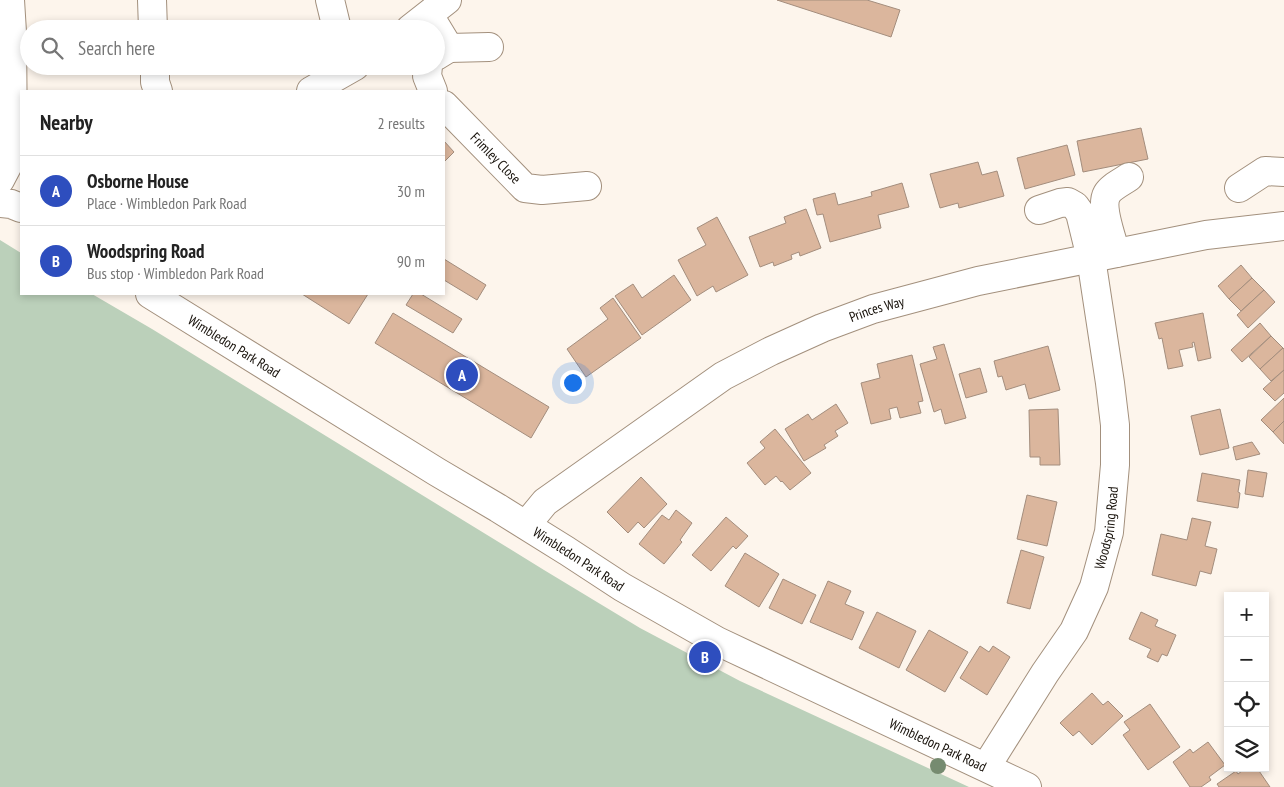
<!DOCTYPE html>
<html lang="en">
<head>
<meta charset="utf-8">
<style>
  :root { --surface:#fff; --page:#f6f6f6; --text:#222; --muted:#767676; --line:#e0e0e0; --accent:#2e4ebe }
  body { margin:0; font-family:"PT Sans Narrow",sans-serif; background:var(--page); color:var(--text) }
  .controls { position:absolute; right:15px; bottom:15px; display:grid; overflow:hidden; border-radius:0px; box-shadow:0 2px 8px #0003 }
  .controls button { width:45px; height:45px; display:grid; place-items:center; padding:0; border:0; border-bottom:1px solid var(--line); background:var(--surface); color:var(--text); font:25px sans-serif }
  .you { position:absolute; left:572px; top:382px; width:18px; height:18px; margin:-12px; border:4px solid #fff; border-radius:50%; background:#1a73e8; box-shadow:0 0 0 8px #1a73e833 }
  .badge { display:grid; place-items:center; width:32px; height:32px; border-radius:50%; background:var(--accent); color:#fff; font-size:16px; font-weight:700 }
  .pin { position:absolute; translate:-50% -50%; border:2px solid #fff; box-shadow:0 1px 5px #0006 }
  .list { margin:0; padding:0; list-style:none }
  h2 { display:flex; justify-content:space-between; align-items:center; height:65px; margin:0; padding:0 20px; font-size:21px }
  h2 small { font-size:16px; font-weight:400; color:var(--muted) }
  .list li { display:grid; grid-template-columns:32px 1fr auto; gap:15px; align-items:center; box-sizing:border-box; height:70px; padding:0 20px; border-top:1px solid var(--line) }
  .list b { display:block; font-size:19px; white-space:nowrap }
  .list p { margin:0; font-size:16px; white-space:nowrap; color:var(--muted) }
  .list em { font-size:16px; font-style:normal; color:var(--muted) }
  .icon { flex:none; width:28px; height:28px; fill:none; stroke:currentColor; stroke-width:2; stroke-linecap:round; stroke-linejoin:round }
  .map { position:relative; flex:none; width:1284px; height:787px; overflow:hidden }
  .search { position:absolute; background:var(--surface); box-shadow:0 2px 8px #0003; left:20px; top:20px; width:425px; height:55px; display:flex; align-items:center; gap:12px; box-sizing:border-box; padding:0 18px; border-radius:28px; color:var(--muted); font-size:19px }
  .panel { position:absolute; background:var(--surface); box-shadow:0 2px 8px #0003; left:20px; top:90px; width:425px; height:205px; border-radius:0px }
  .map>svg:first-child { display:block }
</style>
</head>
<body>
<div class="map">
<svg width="1284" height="787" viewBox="0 0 1284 787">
  <rect width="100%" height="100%" fill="#fdf5ec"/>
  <polygon fill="#bbd0ba" points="0,240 21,253 21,294 92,294 152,329 544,570 640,628 740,681 969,787 0,787"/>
  <g fill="#dbb69d" stroke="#a38d7d">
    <polygon points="777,0 867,0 900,10 891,37"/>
    <polygon points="1141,128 1148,159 1083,172 1077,141"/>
    <polygon points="444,141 454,152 444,162"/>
    <polygon points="1067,145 1075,175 1025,189 1017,158"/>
    <polygon points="978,162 982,175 997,171 1004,196 959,208 958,203 940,208 930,174"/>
    <polygon points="902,183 909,207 878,215 881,228 830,242 823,214 817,215 813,199 835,193 838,205 872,196 871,192"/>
    <polygon points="806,209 821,248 800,256 799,252 791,255 792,259 774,266 773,262 760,267 749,237 786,223 784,217"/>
    <polygon points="717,217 748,275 716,292 713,286 697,296 678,260 706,245 697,228"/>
    <polygon points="444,259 486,285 477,300 444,280"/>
    <polygon points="1241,265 1252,278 1229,299 1218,286"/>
    <polygon points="674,275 691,300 642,335 615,296 633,284 642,298"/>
    <polygon points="1252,278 1264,290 1241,311 1229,299"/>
    <polygon points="1264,290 1275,302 1248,328 1237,315"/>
    <polygon points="302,294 368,294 349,324"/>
    <polygon points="413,294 421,294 462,319 453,333 406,305"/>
    <polygon points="613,298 641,338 586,377 567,349 608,319 600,308"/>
    <polygon points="393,313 549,407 531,438 375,343"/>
    <polygon points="1203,313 1211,358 1198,361 1194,342 1192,343 1193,347 1179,350 1183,366 1168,369 1162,338 1159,339 1155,323"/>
    <polygon points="1260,323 1271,336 1242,362 1231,350"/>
    <polygon points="1271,336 1283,348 1260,369 1249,357"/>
    <polygon points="944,344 966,418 945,424 941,409 934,412 920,364 937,359 933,347"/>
    <polygon points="1048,346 1060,390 1029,399 1025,384 1006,390 1002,376 998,377 994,361"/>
    <polygon points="1283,348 1284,349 1284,370 1271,381 1260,369"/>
    <polygon points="912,355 923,401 918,402 921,413 900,418 897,407 889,409 891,419 871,424 861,383 880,378 877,364"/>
    <polygon points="980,368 987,392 966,398 959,374"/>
    <polygon points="1284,370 1284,393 1275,401 1263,389"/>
    <polygon points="1284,398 1284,421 1273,432 1261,420"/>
    <polygon points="836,404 848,423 835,431 838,436 824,445 826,448 804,461 785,429 808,414 812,420"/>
    <polygon points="1058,409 1060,465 1040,465 1040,457 1030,457 1029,410"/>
    <polygon points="1220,409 1229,448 1200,455 1191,416"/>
    <polygon points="1284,421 1284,444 1273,432"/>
    <polygon points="775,429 811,473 790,490 782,481 781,482 776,476 765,485 747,463 765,448 760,442"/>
    <polygon points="1252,442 1260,454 1236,460 1233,447"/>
    <polygon points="1248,470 1267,473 1263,497 1245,494"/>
    <polygon points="1202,473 1240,480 1238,492 1240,493 1238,508 1197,501"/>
    <polygon points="641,477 667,504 644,528 638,522 628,533 607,512"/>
    <polygon points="1027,495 1057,502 1047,546 1017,539"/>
    <polygon points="676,510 692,523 680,540 682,542 664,564 639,544 662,515 669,520"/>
    <polygon points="726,517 748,536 736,549 733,546 711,571 692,555"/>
    <polygon points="1192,518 1211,522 1205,546 1217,549 1211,574 1200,571 1196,586 1152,575 1161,534 1187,540"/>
    <polygon points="1021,550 1044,557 1030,609 1007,603"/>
    <polygon points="745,553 779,574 759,607 725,586"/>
    <polygon points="783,579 816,595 802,624 769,608"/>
    <polygon points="828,581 851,591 845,604 864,612 852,640 810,622"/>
    <polygon points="877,612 916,631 899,668 859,648"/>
    <polygon points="1141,612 1158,620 1155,626 1176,635 1167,656 1162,654 1158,662 1147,657 1151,649 1129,639"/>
    <polygon points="929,630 968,652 945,692 906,670"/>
    <polygon points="980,646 989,652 993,646 1010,657 987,695 960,678"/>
    <polygon points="1092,693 1103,705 1108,701 1123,716 1092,745 1079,731 1073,736 1060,723"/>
    <polygon points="1150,704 1180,747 1148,770 1123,735 1130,730 1124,722"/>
    <polygon points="1208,742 1225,765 1209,777 1211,780 1201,787 1190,787 1173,762 1190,749 1193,753"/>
    <polygon points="1246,768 1257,768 1270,787 1219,787 1217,784 1236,771 1238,774"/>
  </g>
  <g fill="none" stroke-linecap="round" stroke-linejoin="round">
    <g stroke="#a3907d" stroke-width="30">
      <g id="minor">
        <polyline points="152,0 153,29"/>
        <polyline points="330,0 337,29"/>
        <polyline points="429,15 449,48 436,56"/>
        <polyline points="410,29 447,0"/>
        <polyline points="449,48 489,47"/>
        <polyline points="155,66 155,82 158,91"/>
        <polyline points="428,66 427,76 433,91"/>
        <polyline points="311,91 355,66"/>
        <path id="s1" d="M444,105L525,188L542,190L587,186"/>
        <polyline points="0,180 10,161 13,148 12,32 10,0"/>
        <polyline points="1239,188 1265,171 1284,172"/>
        <polyline points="0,203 11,204 21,208"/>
        <path d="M1116,253C1112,240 1100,206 1107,194C1111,187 1122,182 1129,177"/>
        <path id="s2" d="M150,294L437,472L498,508L567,551L622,587L717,641L1027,787"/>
        <path id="s3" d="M526,525L545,502L723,376L771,351L822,328L873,309L978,281L1206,235L1284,226"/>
        <path id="s4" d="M986,767L1045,673L1074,631L1094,587L1109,532L1115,465V425L1110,383L1091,258L1080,213L1075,206L1068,202L1060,203L1039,210"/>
      </g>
    </g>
    <use href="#minor" stroke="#fff" stroke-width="28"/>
  </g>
  <circle fill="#768b70" cx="938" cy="766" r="8"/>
  <g text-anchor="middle" stroke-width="4.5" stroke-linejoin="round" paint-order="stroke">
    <g font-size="14" fill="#140e07" stroke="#fdf5ec">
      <text dy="5" stroke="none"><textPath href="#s1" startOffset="74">Frimley Close</textPath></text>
      <text dy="5" stroke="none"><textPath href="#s3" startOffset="416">Princes Way</textPath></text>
      <text dy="5" stroke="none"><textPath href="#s2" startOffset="99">Wimbledon Park Road</textPath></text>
      <text dy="5" stroke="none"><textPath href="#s4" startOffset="271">Woodspring Road</textPath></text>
      <text dy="5" stroke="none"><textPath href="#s2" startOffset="504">Wimbledon Park Road</textPath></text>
      <text dy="5" stroke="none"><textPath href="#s2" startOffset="909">Wimbledon Park Road</textPath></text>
    </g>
  </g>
</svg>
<div class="controls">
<button>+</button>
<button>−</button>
<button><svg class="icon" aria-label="locate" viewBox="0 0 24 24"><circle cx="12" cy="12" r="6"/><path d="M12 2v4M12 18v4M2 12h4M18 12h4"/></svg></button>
<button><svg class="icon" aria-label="layers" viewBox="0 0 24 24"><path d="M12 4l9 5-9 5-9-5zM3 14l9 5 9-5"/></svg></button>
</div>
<div class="you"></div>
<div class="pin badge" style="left:462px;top:375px">A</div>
<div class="pin badge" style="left:705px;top:657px">B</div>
<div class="search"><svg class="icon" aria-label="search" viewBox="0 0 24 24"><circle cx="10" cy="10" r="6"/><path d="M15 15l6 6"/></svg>Search here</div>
<section class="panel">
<h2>Nearby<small>2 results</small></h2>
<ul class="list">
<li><span class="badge">A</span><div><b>Osborne House</b><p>Place · Wimbledon Park Road</p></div><em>30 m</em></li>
<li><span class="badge">B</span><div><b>Woodspring Road</b><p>Bus stop · Wimbledon Park Road</p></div><em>90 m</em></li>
</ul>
</section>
</div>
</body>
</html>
